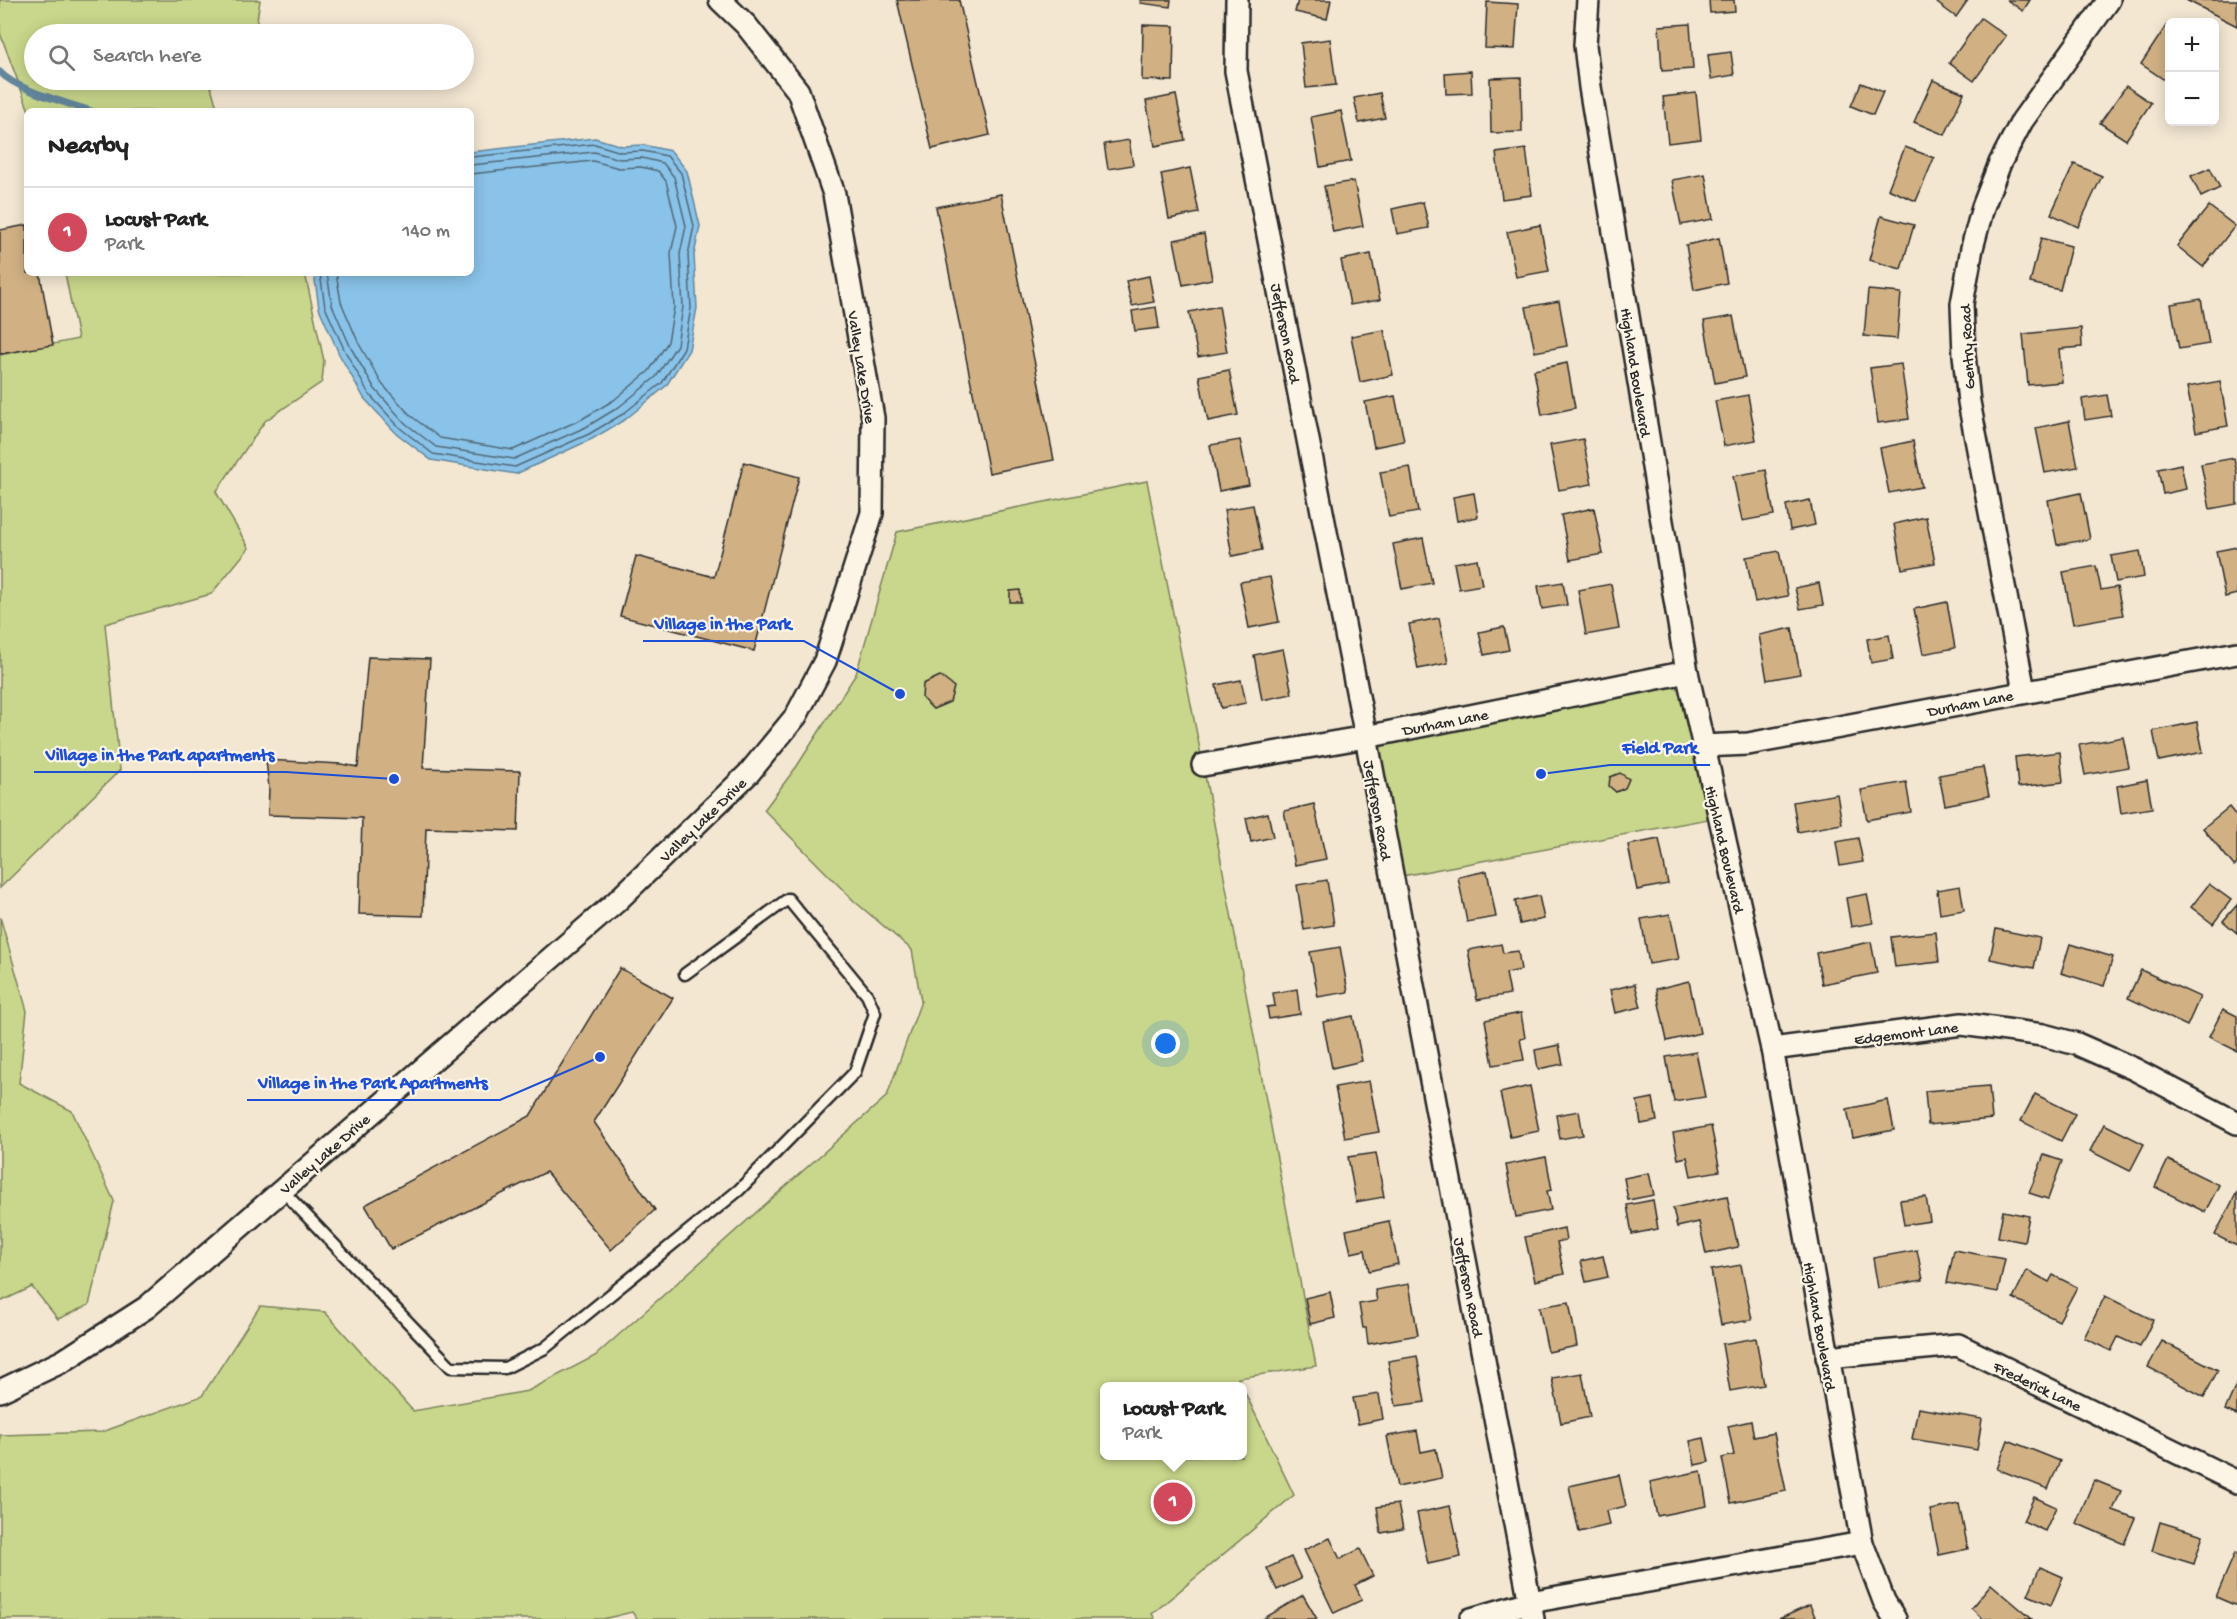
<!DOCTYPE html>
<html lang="en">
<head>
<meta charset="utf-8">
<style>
  :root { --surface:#fff; --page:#f6f6f6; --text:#222; --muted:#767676; --line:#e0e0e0; --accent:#d1495b }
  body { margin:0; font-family:"Gochi Hand",sans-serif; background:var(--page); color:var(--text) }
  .controls { position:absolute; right:18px; top:18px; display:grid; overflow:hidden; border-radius:9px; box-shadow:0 3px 15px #0003 }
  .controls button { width:54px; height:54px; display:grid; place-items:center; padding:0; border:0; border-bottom:2px solid var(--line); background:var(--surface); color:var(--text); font:30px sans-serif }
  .you { position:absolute; left:1166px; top:1044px; width:21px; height:21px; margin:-15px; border:4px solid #fff; border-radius:50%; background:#1a73e8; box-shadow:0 0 0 9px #1a73e833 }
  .badge { display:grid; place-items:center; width:39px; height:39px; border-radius:50%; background:var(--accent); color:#fff; font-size:20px; font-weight:700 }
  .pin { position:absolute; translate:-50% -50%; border:3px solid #fff; box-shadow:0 2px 6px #0006 }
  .popup { position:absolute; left:1100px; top:1382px; width:147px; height:78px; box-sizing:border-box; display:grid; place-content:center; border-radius:9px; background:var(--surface); filter:drop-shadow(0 2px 4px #0005); font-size:20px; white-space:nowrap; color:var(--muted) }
  .popup b { font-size:22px; color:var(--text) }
  .popup::after { content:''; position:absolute; left:50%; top:100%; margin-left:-12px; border:12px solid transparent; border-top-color:var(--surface) }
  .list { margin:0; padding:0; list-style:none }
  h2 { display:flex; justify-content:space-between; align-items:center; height:78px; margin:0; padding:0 24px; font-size:26px }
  h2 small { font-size:20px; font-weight:400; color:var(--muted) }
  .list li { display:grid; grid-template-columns:39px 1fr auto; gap:18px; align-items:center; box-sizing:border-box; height:90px; padding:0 24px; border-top:2px solid var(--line) }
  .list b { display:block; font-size:22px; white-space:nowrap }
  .list p { margin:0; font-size:20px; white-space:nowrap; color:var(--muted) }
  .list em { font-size:20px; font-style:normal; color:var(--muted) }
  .icon { flex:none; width:33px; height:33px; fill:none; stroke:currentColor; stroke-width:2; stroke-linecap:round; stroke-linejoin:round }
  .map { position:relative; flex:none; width:2237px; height:1619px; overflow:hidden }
  .search { position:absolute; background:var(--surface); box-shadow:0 3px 15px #0003; left:24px; top:24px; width:450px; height:66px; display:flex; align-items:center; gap:15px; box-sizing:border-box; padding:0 21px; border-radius:33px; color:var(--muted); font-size:22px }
  .panel { position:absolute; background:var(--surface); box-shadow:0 3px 15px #0003; left:24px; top:108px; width:450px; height:168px; border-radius:9px }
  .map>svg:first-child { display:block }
</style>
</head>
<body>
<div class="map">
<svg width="2237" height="1619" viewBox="0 0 2237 1619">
  <rect width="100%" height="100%" fill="#f3e7d2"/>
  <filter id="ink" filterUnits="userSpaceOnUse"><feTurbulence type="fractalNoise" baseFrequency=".0167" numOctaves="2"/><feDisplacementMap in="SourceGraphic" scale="12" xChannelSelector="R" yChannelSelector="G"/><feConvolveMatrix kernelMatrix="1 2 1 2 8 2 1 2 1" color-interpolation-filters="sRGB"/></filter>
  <g filter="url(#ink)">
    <g fill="#c8d78b" stroke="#7a815b" stroke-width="1.5" fill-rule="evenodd">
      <polygon points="0,0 260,0 255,34 34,34 34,80 209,80 218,111 29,111 0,33"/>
      <polygon points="65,273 305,273 324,361 322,382 265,421 216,492 249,548 211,594 105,624 120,770 0,888 0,355 78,339"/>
      <path d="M1147,481L1203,765L1316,1366L1238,1378L1294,1495L1152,1614L1155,1619H637L632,1612L603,1619H0V1435L102,1432L202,1396L260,1306L325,1312L413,1411L528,1391L595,1356L887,1096L921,1001L912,950L854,901L764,810L797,766L856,674L897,532ZM1104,1386H1242V1456H1104Z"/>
      <polygon points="1687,672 1719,817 1391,878 1366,737"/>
      <polygon points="0,917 27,1011 19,1083 72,1111 114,1201 89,1305 58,1319 32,1287 0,1302"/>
    </g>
    <polygon fill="#89c3e9" stroke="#63869d" stroke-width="1.5" points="595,138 622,146 643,145 671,151 687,171 700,226 694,255 697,308 689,350 666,386 626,419 592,439 516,474 431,460 396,433 364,398 339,354 319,308 314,273 471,273 471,152"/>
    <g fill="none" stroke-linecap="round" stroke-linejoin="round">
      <g stroke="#516877" stroke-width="1.5">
        <polyline points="320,273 325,307 345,351 369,394 400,428 433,454 515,467 589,434 623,414 662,383 684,348 691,308 688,255 694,226 681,173 667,156 643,151 621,152 595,144 471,157"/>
        <polyline points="327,273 332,305 351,348 375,389 405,423 436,447 514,459 586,427 619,407 656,377 677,345 683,307 680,254 686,226 674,177 663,163 642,158 620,159 594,152 471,165"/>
        <polyline points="336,273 341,302 359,344 382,384 411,416 440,438 513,450 582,419 614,400 649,371 668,342 674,307 671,253 677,226 666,181 658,171 641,167 619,168 593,161 471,174"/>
      </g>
      <path stroke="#63869d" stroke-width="7" d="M0,72C16,90 68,103 91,111"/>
    </g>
    <g fill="#d1b184" stroke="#2b2b2b" stroke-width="1.5">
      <polygon points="897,0 959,0 990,135 932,149"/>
      <polygon points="1141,0 1171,0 1170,7 1140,3"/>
      <polygon points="1298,0 1331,0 1327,19 1295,12"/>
      <polygon points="1709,0 1734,0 1735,11 1710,13"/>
      <polygon points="1940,0 1968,0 1956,17 1937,3"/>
      <polygon points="2007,0 2030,0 2023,11"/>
      <polygon points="2186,0 2237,0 2237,26"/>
      <polygon points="1487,2 1518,4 1515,49 1485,48"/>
      <polygon points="1981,18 2006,36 1974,81 1949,63"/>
      <polygon points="1690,24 1693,69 1662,71 1659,26"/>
      <polygon points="1143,25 1174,26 1173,81 1142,80"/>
      <polygon points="2166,26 2170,28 2170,76 2166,81 2141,64"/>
      <polygon points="1330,39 1336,85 1306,88 1301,43"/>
      <polygon points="1731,52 1734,75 1711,79 1708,55"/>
      <polygon points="1471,71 1472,93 1446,94 1445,73"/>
      <polygon points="1521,77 1522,132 1491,133 1490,78"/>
      <polygon points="1933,80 1964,93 1945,135 1914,122"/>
      <polygon points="1861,83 1883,92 1873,115 1851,106"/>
      <polygon points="2126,86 2151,103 2126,140 2100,123"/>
      <polygon points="1380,93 1385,118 1359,123 1354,98"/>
      <polygon points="1696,93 1701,139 1668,143 1663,97"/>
      <polygon points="1176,95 1185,140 1155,146 1146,101"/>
      <polygon points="1341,111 1351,161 1320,167 1311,117"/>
      <polygon points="1129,140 1133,165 1108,169 1104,144"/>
      <polygon points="1905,147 1934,158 1916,201 1888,189"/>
      <polygon points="1526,149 1532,195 1502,199 1496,153"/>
      <polygon points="2074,164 2102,176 2078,227 2051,214"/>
      <polygon points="1190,168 1199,213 1169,219 1161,174"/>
      <polygon points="2210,168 2220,188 2201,197 2191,176"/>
      <polygon points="1705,174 1713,219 1681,225 1672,180"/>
      <polygon points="1354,181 1363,226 1333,232 1324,186"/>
      <polygon points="1001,194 1054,460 989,473 936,207"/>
      <polygon points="1423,202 1429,228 1397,234 1392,209"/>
      <polygon points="2209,206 2235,226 2203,267 2177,246"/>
      <polygon points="1881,216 1914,225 1901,269 1869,260"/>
      <polygon points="27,225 27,273 40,273 53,345 0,354 0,230"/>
      <polygon points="1540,225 1549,271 1516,277 1507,232"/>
      <polygon points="1204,234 1212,279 1183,285 1174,240"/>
      <polygon points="1719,238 1727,283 1694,290 1686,245"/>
      <polygon points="2041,238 2071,246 2060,290 2030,283"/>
      <polygon points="1371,254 1380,300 1350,305 1341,260"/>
      <polygon points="1149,276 1154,302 1132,306 1126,281"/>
      <polygon points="1868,290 1901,293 1897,339 1864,336"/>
      <polygon points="2201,299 2209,344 2179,349 2171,304"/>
      <polygon points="1559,301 1567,346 1535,352 1526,307"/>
      <polygon points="1219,306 1227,352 1198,357 1189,312"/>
      <polygon points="1156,307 1159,328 1135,331 1132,311"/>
      <polygon points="1733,316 1745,377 1715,383 1704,321"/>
      <polygon points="2081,328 2082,347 2059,349 2062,382 2028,385 2023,334"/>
      <polygon points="1384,330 1393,375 1360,382 1351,336"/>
      <polygon points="1567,363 1575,408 1542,415 1534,370"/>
      <polygon points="1901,364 1909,419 1878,423 1870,368"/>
      <polygon points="1229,370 1238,415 1208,421 1199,376"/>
      <polygon points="2220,381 2228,426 2196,432 2187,387"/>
      <polygon points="1748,395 1756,440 1724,446 1715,401"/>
      <polygon points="2107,395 2111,416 2085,420 2082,399"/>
      <polygon points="1395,396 1404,441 1374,447 1365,402"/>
      <polygon points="2069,421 2078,467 2045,473 2036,428"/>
      <polygon points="1583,439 1592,484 1559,490 1550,445"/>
      <polygon points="1240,440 1249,485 1219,491 1210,445"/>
      <polygon points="1913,441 1922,487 1889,493 1880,448"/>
      <polygon points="2234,458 2237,473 2237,504 2210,509 2201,464"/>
      <polygon points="744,462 799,477 754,651 620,616 636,556 714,577"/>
      <polygon points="2181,464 2186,489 2163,494 2158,469"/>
      <polygon points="1410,467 1418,512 1389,517 1380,472"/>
      <polygon points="1766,470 1774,515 1742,521 1733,476"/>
      <polygon points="1474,493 1478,517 1457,521 1453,497"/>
      <polygon points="2081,493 2090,539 2057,545 2048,500"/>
      <polygon points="1810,500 1815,525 1790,530 1786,505"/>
      <polygon points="1253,505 1262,550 1232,556 1224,510"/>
      <polygon points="1594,508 1603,554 1570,560 1561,515"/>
      <polygon points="1926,517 1935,563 1902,569 1894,524"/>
      <polygon points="1423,538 1432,583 1402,589 1393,544"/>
      <polygon points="2237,547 2237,594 2225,597 2216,551"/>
      <polygon points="1779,551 1788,596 1755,602 1746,557"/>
      <polygon points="2140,551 2144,577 2116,582 2111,556"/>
      <polygon points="1477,559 1482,585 1459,589 1454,563"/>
      <polygon points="2096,566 2101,590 2117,587 2123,615 2073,624 2063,572"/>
      <polygon points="1270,577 1279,622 1249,628 1240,582"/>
      <polygon points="1563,582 1567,605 1542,609 1538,586"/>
      <polygon points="1819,583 1823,605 1800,609 1795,588"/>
      <polygon points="1611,584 1619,629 1586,635 1578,590"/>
      <polygon points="1020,590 1021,602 1010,602 1010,591"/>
      <polygon points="1947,602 1955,648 1923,654 1914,609"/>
      <polygon points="1439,618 1448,663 1418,669 1409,624"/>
      <polygon points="1504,627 1509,650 1484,655 1479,632"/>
      <polygon points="1792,628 1800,674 1767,680 1759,635"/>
      <polygon points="1889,635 1893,659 1871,663 1867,639"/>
      <polygon points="1283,649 1292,694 1262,700 1254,655"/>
      <polygon points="368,657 430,659 423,768 520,771 518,831 426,828 423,916 359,914 362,818 268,815 269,788 266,760 341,764 358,767"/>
      <polygon points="940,676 954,687 950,702 933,709 922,698 923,684"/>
      <polygon points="1241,680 1246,703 1221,708 1216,685"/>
      <polygon points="2197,722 2203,752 2159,761 2153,731"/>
      <polygon points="2123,737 2129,767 2085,775 2079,745"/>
      <polygon points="2060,752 2063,782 2018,787 2015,757"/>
      <polygon points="1983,767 1989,796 1945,805 1939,775"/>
      <polygon points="1620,773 1629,779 1625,788 1616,792 1609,786 1610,777"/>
      <polygon points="2147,780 2152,808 2121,813 2117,786"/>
      <polygon points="1906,782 1911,812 1867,820 1861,790"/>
      <polygon points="1837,794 1842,824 1798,832 1793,802"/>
      <polygon points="1314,804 1326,859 1295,865 1284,811"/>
      <polygon points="2229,807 2237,817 2237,864 2234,866 2203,828"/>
      <polygon points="1268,813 1273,837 1251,842 1246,818"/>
      <polygon points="1858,838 1863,862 1840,866 1836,842"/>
      <polygon points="1659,839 1668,884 1637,890 1628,845"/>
      <polygon points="1487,871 1496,917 1467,922 1458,877"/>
      <polygon points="1327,880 1334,925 1304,930 1297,885"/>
      <polygon points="2209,884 2231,900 2213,924 2191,907"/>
      <polygon points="1960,886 1964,910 1940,914 1937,890"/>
      <polygon points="1867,894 1873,923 1851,927 1846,898"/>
      <polygon points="1539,896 1544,919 1520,924 1515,901"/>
      <polygon points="2237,905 2237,933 2223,921"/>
      <polygon points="1670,914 1679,959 1649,964 1641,919"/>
      <polygon points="1996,929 2040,938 2034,968 1990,959"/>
      <polygon points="1936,932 1939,962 1895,967 1891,937"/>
      <polygon points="1871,942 1877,973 1822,984 1816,953"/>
      <polygon points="1501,944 1503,953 1518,951 1521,970 1506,973 1510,994 1477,1000 1468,950"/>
      <polygon points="2070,944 2113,957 2104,986 2061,973"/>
      <polygon points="1340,947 1348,992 1318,997 1310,952"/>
      <polygon points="620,968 673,998 594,1122 655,1210 611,1250 546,1172 391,1249 365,1205 530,1116"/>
      <polygon points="2141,970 2200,997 2187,1026 2128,998"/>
      <polygon points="1689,981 1700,1033 1667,1041 1656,989"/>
      <polygon points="1635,984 1641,1007 1615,1013 1610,990"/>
      <polygon points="1297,989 1300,1014 1269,1019 1267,1007 1275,1006 1273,993"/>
      <polygon points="2223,1009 2237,1016 2237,1051 2209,1037"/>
      <polygon points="1521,1013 1525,1038 1520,1039 1524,1060 1493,1065 1485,1020"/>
      <polygon points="1353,1016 1362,1061 1332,1068 1323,1022"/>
      <polygon points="1559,1045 1563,1064 1538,1069 1535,1050"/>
      <polygon points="1696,1052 1705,1097 1674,1102 1666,1057"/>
      <polygon points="1369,1081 1379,1132 1345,1138 1335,1087"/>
      <polygon points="1530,1086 1539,1131 1510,1137 1500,1093"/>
      <polygon points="1989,1086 1992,1119 1928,1125 1925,1091"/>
      <polygon points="2035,1094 2075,1114 2061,1141 2021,1121"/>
      <polygon points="1653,1098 1657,1121 1641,1124 1637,1101"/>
      <polygon points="1888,1100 1894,1130 1853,1138 1847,1109"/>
      <polygon points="1579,1111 1583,1135 1560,1139 1556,1115"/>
      <polygon points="2104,1124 2144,1144 2130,1171 2090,1151"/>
      <polygon points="1711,1126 1720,1171 1691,1176 1687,1157 1678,1159 1673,1133"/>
      <polygon points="1376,1153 1384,1197 1356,1202 1348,1157"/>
      <polygon points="2044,1155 2062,1161 2048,1199 2029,1193"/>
      <polygon points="1546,1157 1552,1190 1547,1191 1551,1210 1516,1217 1506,1165"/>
      <polygon points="2168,1160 2219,1185 2205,1212 2155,1187"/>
      <polygon points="1649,1173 1654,1195 1628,1200 1624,1178"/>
      <polygon points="2237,1192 2237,1246 2215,1235"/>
      <polygon points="1727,1196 1738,1247 1706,1254 1699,1222 1677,1227 1673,1208"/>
      <polygon points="1926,1197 1930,1221 1904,1225 1900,1200"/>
      <polygon points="1653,1200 1658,1229 1632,1234 1627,1205"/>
      <polygon points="2003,1211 2029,1216 2024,1242 1998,1237"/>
      <polygon points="1389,1221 1398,1264 1369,1271 1365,1250 1351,1253 1346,1230"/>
      <polygon points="1564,1228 1566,1240 1557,1242 1564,1274 1535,1281 1525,1237"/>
      <polygon points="1917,1250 1923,1280 1878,1288 1873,1258"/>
      <polygon points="1954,1250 2005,1259 1998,1292 1947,1283"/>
      <polygon points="1603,1256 1608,1277 1586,1282 1581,1261"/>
      <polygon points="1741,1265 1752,1320 1721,1325 1711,1270"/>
      <polygon points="2027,1270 2049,1282 2053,1275 2077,1287 2059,1321 2013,1298"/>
      <polygon points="1409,1284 1418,1335 1368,1344 1366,1328 1363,1328 1359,1304 1377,1301 1375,1290"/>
      <polygon points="1330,1292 1335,1318 1310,1324 1305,1298"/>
      <polygon points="2105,1296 2153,1320 2140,1347 2118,1337 2111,1351 2084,1338"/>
      <polygon points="1569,1302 1577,1346 1548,1352 1539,1307"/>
      <polygon points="1756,1338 1764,1385 1730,1391 1722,1344"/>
      <polygon points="2162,1341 2218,1370 2204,1397 2148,1367"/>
      <polygon points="1417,1356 1425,1402 1396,1406 1388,1361"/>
      <polygon points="1582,1373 1590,1417 1561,1423 1552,1378"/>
      <polygon points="2237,1383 2237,1415 2225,1410"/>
      <polygon points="1379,1394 1383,1419 1358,1424 1353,1398"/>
      <polygon points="1918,1408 1982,1419 1977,1450 1912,1439"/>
      <polygon points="1751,1421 1754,1437 1774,1433 1786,1491 1731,1503 1722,1458 1734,1455 1728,1426"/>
      <polygon points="1417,1431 1421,1452 1436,1449 1442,1478 1397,1487 1387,1436"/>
      <polygon points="1704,1438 1709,1462 1695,1465 1690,1441"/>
      <polygon points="2008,1440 2060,1461 2048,1489 1997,1469"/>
      <polygon points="1701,1471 1707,1506 1657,1516 1650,1482"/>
      <polygon points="1619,1475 1626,1506 1606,1511 1609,1525 1579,1532 1569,1486"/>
      <polygon points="2094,1480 2121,1491 2113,1510 2135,1518 2124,1544 2076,1523"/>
      <polygon points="2034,1497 2056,1507 2045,1531 2023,1521"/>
      <polygon points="1398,1504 1403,1529 1381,1533 1377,1507"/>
      <polygon points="1959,1504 1968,1549 1939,1555 1930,1510"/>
      <polygon points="1450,1506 1461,1557 1428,1564 1417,1513"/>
      <polygon points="2160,1522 2203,1535 2194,1564 2152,1551"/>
      <polygon points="1330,1538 1340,1559 1360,1549 1373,1576 1355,1585 1362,1600 1334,1613 1304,1550"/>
      <polygon points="2235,1553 2237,1554 2237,1606 2216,1597"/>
      <polygon points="1291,1557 1301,1579 1277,1590 1267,1568"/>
      <polygon points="2040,1567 2063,1577 2051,1605 2028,1595"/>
      <polygon points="1991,1584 2032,1619 1983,1619 1971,1608"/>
      <polygon points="1303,1595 1317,1619 1263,1619"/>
      <polygon points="1810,1605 1816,1619 1779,1619"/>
    </g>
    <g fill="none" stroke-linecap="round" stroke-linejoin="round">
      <g stroke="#2b2b2b" stroke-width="15">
        <polyline id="lane" points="281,1189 451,1367 505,1368 545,1348 739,1190 855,1072 875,1013 867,995 788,899 685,974"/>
      </g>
      <g stroke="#2b2b2b" stroke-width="26">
        <g id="street">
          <polyline points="1237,0 1236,71 1366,737 1533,1619"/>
          <polyline points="1588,0 1585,45 1590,87 1687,672 1772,1049 1862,1543 1884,1601 1895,1619"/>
          <polyline points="2024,691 1969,402 1964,355 1962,304 1972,248 1983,207 2000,163 2022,121 2109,0"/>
          <polyline points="1702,746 1748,744 2237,653"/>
          <polyline points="1203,765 1366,737 1687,672"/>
          <polyline points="1772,1049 1962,1024 2043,1035 2077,1044 2134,1069 2237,1123"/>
          <polyline points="1827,1357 1958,1345 2237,1482"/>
          <polyline points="0,1391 63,1361 147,1307 616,902 749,773 796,716 825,661 872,513 873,418 834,194 798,91 746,25 720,0"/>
          <polyline points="1471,1619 1530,1602 1862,1543"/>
        </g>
      </g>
      <use href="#lane" stroke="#fcf5e5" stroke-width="10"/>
      <use href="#street" stroke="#fcf5e5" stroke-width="21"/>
    </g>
  </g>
  <g text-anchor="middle" stroke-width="4.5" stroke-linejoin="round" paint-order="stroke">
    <g font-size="16" fill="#2b2b2b" stroke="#fcf5e5">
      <text transform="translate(1287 333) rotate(79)" y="6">Jefferson Road</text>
      <text transform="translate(1966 347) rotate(-93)" y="6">Gentry Road</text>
      <text transform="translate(863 367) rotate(81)" y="6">Valley Lake Drive</text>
      <text transform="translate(1637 372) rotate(81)" y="6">Highland Boulevard</text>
      <text transform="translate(1970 702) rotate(-11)" y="6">Durham Lane</text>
      <text transform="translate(1445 721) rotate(-11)" y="6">Durham Lane</text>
      <text transform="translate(1379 810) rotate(80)" y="6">Jefferson Road</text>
      <text transform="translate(702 819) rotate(-44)" y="6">Valley Lake Drive</text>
      <text transform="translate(1726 849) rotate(77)" y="6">Highland Boulevard</text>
      <text transform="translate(1906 1032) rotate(-7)" y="6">Edgemont Lane</text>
      <text transform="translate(324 1153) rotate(-41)" y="6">Valley Lake Drive</text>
      <text transform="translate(1470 1287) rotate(79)" y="6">Jefferson Road</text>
      <text transform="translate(1821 1326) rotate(80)" y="6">Highland Boulevard</text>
      <text transform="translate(2038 1385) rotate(26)" y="6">Frederick Lane</text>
    </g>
  </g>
  <path fill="none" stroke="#1d4ed8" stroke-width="2" d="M900 694L804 641H643M1541 774L1610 765H1710M394 779L286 772H34M600 1057L500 1100H247"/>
  <g fill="#1d4ed8" stroke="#fcf5e5" stroke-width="2">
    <circle cx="900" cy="694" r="6"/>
    <circle cx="1541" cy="774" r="6"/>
    <circle cx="394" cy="779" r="6"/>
    <circle cx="600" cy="1057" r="6"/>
  </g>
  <g font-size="18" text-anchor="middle" font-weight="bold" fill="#1d4ed8" stroke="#fcf5e5" stroke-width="4.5" stroke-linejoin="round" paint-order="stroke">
    <text x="723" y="629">Village in the Park</text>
    <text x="1660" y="753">Field Park</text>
    <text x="160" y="760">Village in the Park apartments</text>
    <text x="373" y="1088">Village in the Park Apartments</text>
  </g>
</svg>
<div class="controls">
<button>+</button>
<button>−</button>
</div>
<div class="you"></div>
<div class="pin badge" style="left:1173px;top:1502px">1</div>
<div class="popup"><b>Locust Park</b>Park</div>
<div class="search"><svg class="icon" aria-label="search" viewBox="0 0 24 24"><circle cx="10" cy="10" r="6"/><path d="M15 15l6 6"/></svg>Search here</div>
<section class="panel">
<h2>Nearby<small></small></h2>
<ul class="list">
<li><span class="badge">1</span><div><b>Locust Park</b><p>Park</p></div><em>140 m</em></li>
</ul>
</section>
</div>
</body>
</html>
